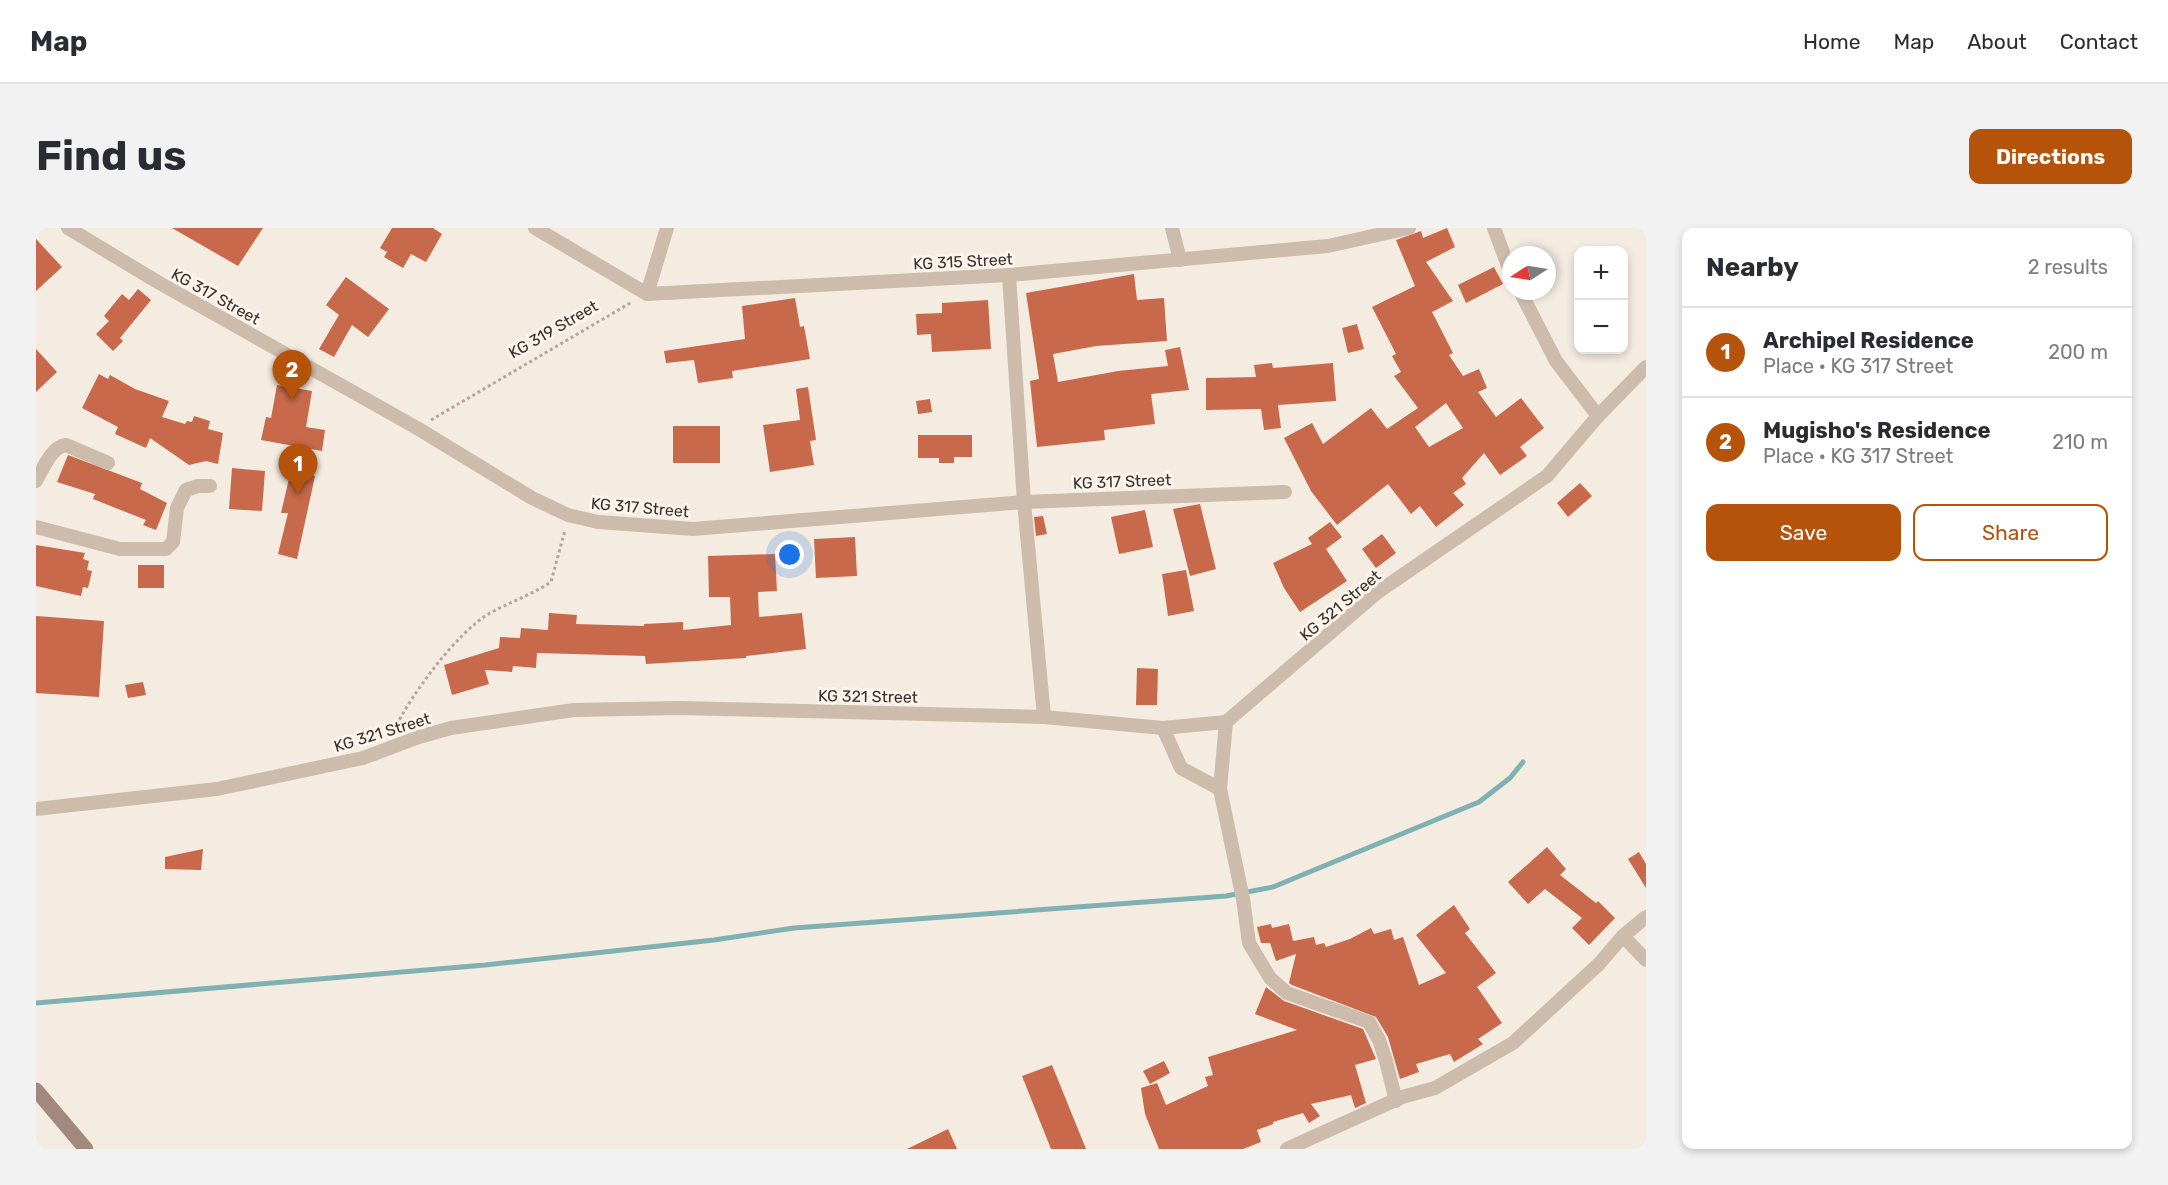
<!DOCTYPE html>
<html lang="en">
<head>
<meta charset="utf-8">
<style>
  :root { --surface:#fff; --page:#f2f2f3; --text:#2b2b33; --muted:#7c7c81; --line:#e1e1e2; --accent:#b45309 }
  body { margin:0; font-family:Rubik,sans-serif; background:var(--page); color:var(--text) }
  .controls { position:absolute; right:18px; top:18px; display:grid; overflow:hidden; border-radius:12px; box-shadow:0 3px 9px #0003 }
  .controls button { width:54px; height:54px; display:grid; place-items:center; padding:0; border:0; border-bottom:2px solid var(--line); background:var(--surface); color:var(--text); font:30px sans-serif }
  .compass { position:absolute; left:1466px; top:18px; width:54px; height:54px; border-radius:50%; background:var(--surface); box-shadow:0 3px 9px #0003; rotate:258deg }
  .you { position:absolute; left:754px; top:327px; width:21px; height:21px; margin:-15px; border:4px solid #fff; border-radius:50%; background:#1a73e8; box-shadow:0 0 0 9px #1a73e833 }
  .badge { display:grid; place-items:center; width:39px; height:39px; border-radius:50%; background:var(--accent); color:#fff; font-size:20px; font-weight:700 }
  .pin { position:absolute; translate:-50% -50px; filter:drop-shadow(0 2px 3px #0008) }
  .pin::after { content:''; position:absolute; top:32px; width:21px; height:18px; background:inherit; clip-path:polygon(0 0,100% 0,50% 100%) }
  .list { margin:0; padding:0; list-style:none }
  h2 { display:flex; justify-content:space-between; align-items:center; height:78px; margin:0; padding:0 24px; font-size:26px }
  h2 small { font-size:20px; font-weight:400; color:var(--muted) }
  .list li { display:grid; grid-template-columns:39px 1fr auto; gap:18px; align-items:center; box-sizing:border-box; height:90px; padding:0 24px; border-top:2px solid var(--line) }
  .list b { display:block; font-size:22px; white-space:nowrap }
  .list p { margin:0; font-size:20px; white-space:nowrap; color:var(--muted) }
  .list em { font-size:20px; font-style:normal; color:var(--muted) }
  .actions { display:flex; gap:12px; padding:18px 24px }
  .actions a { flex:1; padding:14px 0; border:2px solid var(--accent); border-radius:12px; text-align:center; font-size:21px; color:var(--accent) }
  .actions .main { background:var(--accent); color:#fff }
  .map { position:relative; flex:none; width:1610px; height:921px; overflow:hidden; border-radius:12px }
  header { display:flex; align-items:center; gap:36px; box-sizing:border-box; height:84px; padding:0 30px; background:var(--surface); border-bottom:2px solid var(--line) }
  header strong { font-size:28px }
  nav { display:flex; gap:33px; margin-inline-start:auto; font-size:21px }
  .intro { display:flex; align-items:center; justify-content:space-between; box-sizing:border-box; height:144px; padding:0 36px }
  h1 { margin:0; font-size:42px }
  .button { padding:15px 27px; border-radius:12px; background:var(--accent); color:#fff; font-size:21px; font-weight:700 }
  main { display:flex; gap:36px; padding:0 36px }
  aside { flex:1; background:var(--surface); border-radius:12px; box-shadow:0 3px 9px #0003 }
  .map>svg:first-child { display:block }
</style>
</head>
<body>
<header>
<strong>Map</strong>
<nav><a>Home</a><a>Map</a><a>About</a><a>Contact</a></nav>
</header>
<div class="intro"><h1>Find us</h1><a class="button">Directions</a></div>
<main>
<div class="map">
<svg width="1610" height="921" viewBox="0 0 1610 921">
  <rect width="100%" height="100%" fill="#f4ebe1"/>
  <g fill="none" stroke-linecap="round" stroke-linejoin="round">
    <polyline stroke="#7fb0b2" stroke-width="5" points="0,775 449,737 678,712 758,700 1190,668 1237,659 1443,574 1474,550 1487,534"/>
  </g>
  <g fill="#c8694b" fill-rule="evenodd">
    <polygon points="136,0 227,0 202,38"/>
    <polygon points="356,0 397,0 406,6 390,34 375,26 367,40 348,29 351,24 344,20"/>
    <path d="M1411,0L1419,19L1390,34L1417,73L1396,84L1417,125L1413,127L1427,148L1443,141L1451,160L1442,164L1460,189L1485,170L1508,200L1484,219L1491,228L1464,247L1448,225L1426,250L1430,256L1417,265L1428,277L1400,299L1384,278L1375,286L1352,256L1301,297L1275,263L1248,210L1276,195L1287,216L1335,180L1351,201L1382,180L1358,148L1365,144L1356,128L1360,126L1336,79L1379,58L1360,12L1385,3L1387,10ZM1410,175L1427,200L1393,219L1379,199Z"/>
    <polygon points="0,11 26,39 0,63"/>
    <polygon points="1458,39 1467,56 1430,75 1422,57"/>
    <polygon points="1098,46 1101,72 1128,70 1131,113 1060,118 1017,126 1022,154 1082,143 1132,138 1129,122 1144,119 1153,162 1115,166 1119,196 1068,202 1069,212 1001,219 994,153 1003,151 990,65"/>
    <polygon points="310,49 353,81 332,109 316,97 298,129 283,121 303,87 290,77"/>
    <polygon points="102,61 115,72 84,110 87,113 77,123 60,106 73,93 68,88 86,66 93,72"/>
    <polygon points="759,70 764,99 768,98 774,131 696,143 697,150 662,155 658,132 630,135 628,123 709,111 706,78"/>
    <polygon points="952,72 955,121 896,124 895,106 881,107 880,86 906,85 906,75"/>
    <polygon points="1321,96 1328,121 1312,125 1306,100"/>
    <polygon points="0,121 21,144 0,164"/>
    <polygon points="1236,135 1237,140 1297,135 1300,173 1242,177 1245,200 1228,202 1225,181 1170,182 1170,150 1220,149 1218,137"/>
    <polygon points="63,146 72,151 74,147 99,161 133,173 126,189 149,196 151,193 156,194 158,188 174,193 172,201 187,205 182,236 170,233 153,237 114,210 110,220 79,206 82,199 46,180"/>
    <polygon points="241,157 276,163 270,199 289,202 286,223 225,212 230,189 235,190"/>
    <polygon points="772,159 780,212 774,213 778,237 734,244 727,197 764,192 760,161"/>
    <polygon points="894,171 896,184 882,186 880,173"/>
    <rect x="637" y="198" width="47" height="37"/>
    <polygon points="882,207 936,207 936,229 918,229 918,235 903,235 903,230 882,230"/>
    <polygon points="32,227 106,255 104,261 131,275 120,302 107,297 110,292 57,271 59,266 21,254"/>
    <polygon points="196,240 229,243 226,283 193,281"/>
    <polygon points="255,242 279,248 261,331 242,326 252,285 245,285"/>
    <polygon points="1544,255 1556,268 1532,289 1521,275"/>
    <polygon points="1164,276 1180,341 1154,348 1137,281"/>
    <polygon points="1109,282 1117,319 1083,326 1075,289"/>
    <polygon points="1007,288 1011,306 1000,308 998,289"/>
    <polygon points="1294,294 1306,309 1290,321 1311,353 1264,384 1248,360 1237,335 1276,316 1272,310"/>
    <polygon points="1346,306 1360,325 1340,340 1326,321"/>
    <polygon points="819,309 821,348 780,350 778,311"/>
    <polygon points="0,317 49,325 47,331 53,333 51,342 56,343 52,360 47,359 45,368 0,358"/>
    <polygon points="739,326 741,363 722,364 723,389 766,385 770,421 710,428 710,430 610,436 609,428 501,425 500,440 477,438 476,444 449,442 453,456 416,467 408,437 463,420 464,409 484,410 485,400 512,402 513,385 541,387 540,396 608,398 608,396 647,394 647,402 695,397 694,369 673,369 672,328"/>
    <rect x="102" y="337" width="26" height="23"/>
    <polygon points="1150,342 1158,383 1132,388 1126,346"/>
    <polygon points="0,388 68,393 63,469 0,465"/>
    <polygon points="1101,440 1122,441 1121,477 1100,477"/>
    <polygon points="107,454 110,467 92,470 89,457"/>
    <polygon points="1511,619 1530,641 1524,647 1560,675 1562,673 1579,690 1553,717 1536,700 1546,690 1509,661 1492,676 1472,654"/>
    <polygon points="167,621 165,642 129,641 129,629"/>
    <polygon points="1603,624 1610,636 1610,660 1592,631"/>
    <polygon points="1418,677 1434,701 1429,705 1460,745 1441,759 1466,795 1442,811 1447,816 1418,834 1414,826 1380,836 1383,844 1364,851 1352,809 1340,789 1256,757 1253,755 1260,726 1240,733 1234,715 1225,715 1221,699 1235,696 1236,700 1253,696 1257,713 1278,709 1280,717 1288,715 1290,719 1314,711 1335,700 1338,706 1355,701 1358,712 1367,709 1383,757 1410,745 1380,707"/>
    <polygon points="1230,759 1248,773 1327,801 1340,831 1319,837 1330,875 1319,880 1315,867 1275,876 1284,888 1273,895 1267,885 1237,894 1237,896 1221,902 1225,914 1207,921 1123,921 1109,886 1105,860 1121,855 1130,877 1172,858 1169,849 1177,847 1172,829 1261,802 1219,786"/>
    <polygon points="1128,833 1134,845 1114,856 1107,843"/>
    <polygon points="1016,837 1050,921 1015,921 986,848"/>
    <polygon points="912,901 921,921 871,921"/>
  </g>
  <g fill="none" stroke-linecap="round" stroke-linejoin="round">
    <g stroke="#b9a596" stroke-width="3" stroke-dasharray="3 3" stroke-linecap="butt">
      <polyline points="395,192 596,74"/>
      <path d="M358,502C375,467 420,405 454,385C474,374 495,367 515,354L529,302"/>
    </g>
    <g stroke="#cdbbac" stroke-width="14">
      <polyline points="32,0 120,53 381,200 496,270 532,287 562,294 657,301 988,274 1249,264"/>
      <polyline points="499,0 611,66 973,47 1292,18 1373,0"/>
      <polyline points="1136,0 1144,32"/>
      <polyline points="1458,0 1475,46"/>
      <polyline points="973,47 988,274 1008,489"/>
      <polyline points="1484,63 1520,133 1562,188"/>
      <polyline points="611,66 631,0"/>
      <path d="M0,253C7,241 15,219 30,217L72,235"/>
      <polyline points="0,299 84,321 130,321 137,314 141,280 150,262 162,258 174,258"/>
      <polyline points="1190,494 1184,561 1207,671 1213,715 1234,750 1251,765 1333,794 1343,812 1350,833 1360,873"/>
      <polyline points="1127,500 1145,540 1184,561"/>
      <polyline points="0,581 181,561 327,530 383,509 415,500 538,482 643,480 1008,489 1127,500 1190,494 1342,364 1511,248 1562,188 1610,139"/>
      <polyline points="1587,708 1610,732"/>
      <polyline points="1251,921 1366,869 1399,860 1477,815 1563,736 1587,708 1610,689"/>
    </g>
    <polyline stroke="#a18a7d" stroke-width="15" points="0,862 50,921"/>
  </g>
  <g text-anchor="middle" stroke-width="6" stroke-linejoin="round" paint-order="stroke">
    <g font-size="16" fill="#3b302b" stroke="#fbf5ee">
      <text transform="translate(927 33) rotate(-3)" y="6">KG 315 Street</text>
      <text transform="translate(180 68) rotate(29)" y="6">KG 317 Street</text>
      <text transform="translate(517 101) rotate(-30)" y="6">KG 319 Street</text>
      <text transform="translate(1086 253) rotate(-2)" y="6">KG 317 Street</text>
      <text transform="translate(604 279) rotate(5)" y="6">KG 317 Street</text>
      <text transform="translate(1304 377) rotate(-40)" y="6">KG 321 Street</text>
      <text transform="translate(832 468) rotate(1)" y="6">KG 321 Street</text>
      <text transform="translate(346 504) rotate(-17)" y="6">KG 321 Street</text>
    </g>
  </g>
</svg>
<div class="controls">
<button>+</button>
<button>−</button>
</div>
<svg class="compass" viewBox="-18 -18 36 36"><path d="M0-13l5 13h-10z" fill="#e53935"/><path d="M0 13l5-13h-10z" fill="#7c7c81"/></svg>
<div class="you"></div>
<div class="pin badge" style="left:262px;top:266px">1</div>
<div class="pin badge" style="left:256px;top:172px">2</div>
</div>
<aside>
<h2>Nearby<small>2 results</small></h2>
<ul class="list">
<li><span class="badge">1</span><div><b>Archipel Residence</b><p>Place · KG 317 Street</p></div><em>200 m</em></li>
<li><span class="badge">2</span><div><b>Mugisho's Residence</b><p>Place · KG 317 Street</p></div><em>210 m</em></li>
</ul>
<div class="actions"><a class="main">Save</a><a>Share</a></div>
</aside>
</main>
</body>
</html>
